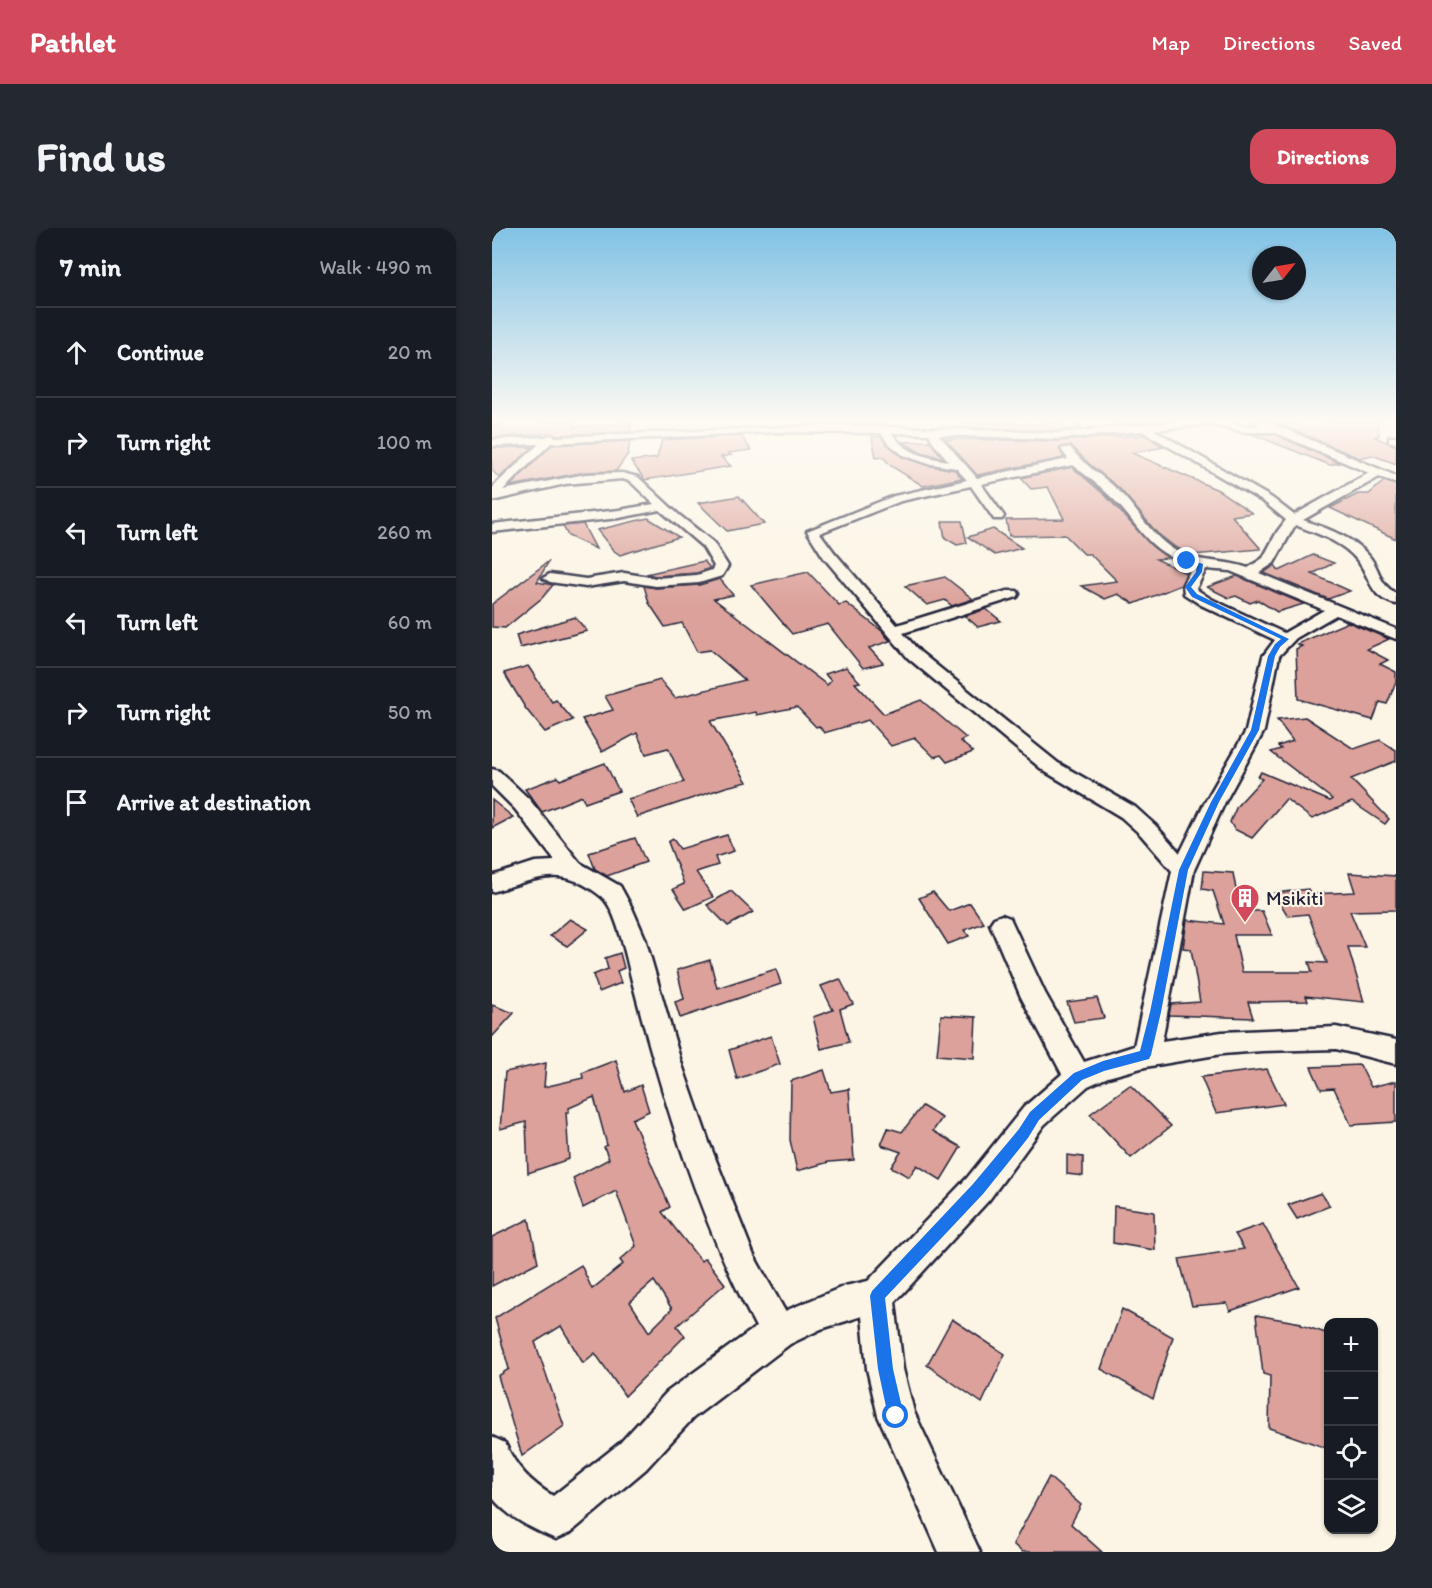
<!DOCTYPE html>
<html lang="en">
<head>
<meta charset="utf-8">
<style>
  :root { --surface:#171b24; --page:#242831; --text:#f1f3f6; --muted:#9ea1a6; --line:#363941; --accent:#d1495b }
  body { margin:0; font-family:Itim,sans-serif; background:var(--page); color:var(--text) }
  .controls { position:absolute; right:18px; bottom:18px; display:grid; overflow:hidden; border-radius:12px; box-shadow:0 2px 4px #0004 }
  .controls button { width:54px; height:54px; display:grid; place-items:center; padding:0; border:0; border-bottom:2px solid var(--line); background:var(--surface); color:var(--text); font:30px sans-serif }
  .compass { position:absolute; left:760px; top:18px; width:54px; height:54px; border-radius:50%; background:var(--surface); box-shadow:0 2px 4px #0004; rotate:59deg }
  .stop { position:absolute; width:18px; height:18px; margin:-14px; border:4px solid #1a73e8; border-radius:50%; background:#fff }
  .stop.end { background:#1a73e8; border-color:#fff; box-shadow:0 2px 6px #0008 }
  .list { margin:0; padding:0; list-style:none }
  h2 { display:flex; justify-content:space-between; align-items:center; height:78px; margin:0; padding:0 24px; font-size:26px }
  h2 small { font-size:20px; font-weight:400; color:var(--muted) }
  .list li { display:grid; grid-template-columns:39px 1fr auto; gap:18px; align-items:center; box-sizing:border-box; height:90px; padding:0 24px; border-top:2px solid var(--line) }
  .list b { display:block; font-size:22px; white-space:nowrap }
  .list em { font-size:20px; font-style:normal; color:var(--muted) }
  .icon { flex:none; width:33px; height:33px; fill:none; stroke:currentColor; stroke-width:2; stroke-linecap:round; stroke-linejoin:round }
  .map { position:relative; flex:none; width:904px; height:1324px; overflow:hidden; border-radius:18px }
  header { display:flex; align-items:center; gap:36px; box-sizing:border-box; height:84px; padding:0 30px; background:var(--accent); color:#fff }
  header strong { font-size:28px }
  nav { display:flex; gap:33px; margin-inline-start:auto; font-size:21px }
  .intro { display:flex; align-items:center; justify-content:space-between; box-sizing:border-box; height:144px; padding:0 36px }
  h1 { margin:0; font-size:42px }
  .button { padding:15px 27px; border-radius:18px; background:var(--accent); color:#fff; font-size:21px; font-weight:700 }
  main { display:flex; gap:36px; padding:0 36px }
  aside { flex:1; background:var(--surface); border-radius:18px; box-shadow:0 2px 4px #0004 }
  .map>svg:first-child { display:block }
</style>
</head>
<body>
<header>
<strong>Pathlet</strong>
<nav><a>Map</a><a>Directions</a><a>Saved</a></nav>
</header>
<div class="intro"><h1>Find us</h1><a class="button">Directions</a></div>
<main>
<aside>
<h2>7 min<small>Walk · 490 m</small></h2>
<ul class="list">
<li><svg class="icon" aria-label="ahead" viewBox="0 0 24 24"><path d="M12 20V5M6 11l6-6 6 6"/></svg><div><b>Continue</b></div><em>20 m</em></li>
<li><svg class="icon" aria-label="right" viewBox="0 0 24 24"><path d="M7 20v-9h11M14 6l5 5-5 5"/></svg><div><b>Turn right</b></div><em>100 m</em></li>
<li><svg class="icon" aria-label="left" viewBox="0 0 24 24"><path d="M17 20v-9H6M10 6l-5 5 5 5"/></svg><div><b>Turn left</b></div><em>260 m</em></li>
<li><svg class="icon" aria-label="left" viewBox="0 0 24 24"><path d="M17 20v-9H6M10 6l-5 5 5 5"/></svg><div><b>Turn left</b></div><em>60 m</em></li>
<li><svg class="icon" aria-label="right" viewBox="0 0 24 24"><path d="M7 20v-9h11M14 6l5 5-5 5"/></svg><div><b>Turn right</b></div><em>50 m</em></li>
<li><svg class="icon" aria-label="arrive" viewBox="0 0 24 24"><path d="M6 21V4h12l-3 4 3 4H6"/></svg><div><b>Arrive at destination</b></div></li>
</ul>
</aside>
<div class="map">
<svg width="904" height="1324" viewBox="0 0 904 1324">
  <rect width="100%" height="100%" fill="#fcf5e5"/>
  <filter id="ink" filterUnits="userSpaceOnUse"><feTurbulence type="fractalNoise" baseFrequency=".0167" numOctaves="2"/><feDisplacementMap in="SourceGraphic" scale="12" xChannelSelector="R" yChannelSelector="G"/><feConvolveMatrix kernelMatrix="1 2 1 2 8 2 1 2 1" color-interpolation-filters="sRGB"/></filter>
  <g filter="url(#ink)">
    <g fill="#dba19a" stroke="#22223b" stroke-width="1.5" fill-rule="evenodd">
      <polygon points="13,193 81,193 83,199 139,195 139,204 63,207 58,205 0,210 0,201"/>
      <polygon points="579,193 590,200 565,203 472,199 472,195 547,196"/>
      <polygon points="809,193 885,193 887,208 882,209 904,218 904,236 880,227 867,230 790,197"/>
      <polygon points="760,206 782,206 847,235 838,237"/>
      <polygon points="653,207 672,219 640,225 726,262 760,285 740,288 769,321 700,327 683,319 665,305 627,260 596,235 580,218 567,220 572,230 485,247 453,211 565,213"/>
      <polygon points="249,208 259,222 236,225 239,227 229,229 239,238 153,252 139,233 165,230 170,212"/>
      <polygon points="380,209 389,209 410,229 434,237 463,242 470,250 431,258 399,238 391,229 384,230"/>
      <polygon points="138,213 136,226 124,243 94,244 18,258 60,217"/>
      <polygon points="438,213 451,230 426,223 411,214"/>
      <polygon points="41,219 7,250 0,242 0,220"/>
      <polygon points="580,239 615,269 660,318 676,330 664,331 694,345 689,357 642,376 626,366 613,371 589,358 625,353 598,326 592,326 573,307 517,308 514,292 572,291 556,259 539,261 529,250"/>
      <polygon points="892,253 904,257 904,311 838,280 866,266 877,266"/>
      <polygon points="247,268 272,296 235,303 206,275"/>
      <polygon points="156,290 187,309 128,327 121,322 105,302"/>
      <polygon points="453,293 470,293 475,315 465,317 453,310 450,294"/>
      <polygon points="91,296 104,321 76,308 71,298"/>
      <polygon points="501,301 530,320 503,327 476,309"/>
      <polygon points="821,327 842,335 820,346 858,363 836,371 772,345 783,337 787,343"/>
      <polygon points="57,333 45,354 61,357 50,370 13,400 0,399 0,376"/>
      <polygon points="212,333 218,340 205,345 164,348 154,346"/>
      <polygon points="316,344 347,377 354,375 390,403 398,413 377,420 391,435 371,440 336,396 300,406 259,357"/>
      <polygon points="745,348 812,376 785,384 766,372 758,375 744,368 737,370 715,359"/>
      <polygon points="453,349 481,371 460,378 453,372 435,377 413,358"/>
      <polygon points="228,351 241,367 222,371 335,457 339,453 333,446 354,439 368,454 363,455 392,486 429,472 474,510 468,513 481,524 455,534 449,527 442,529 423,510 399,518 376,492 332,505 327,498 324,499 305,479 265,487 264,484 218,493 255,554 234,559 145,589 136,571 192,554 176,520 154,526 145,505 110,524 90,491 121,482 113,468 168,452 183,470 253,452 218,422 205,424 190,395 173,399 157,375 152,358 164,360 207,357"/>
      <polygon points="494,381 509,393 486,399 473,388"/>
      <polygon points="83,389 95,403 28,420 24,407"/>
      <polygon points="856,394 897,411 875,421 896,432 888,436 904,444 904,454 895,476 888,474 881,492 806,471 804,421 810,418 805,416"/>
      <polygon points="36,438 60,474 64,472 81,492 53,504 34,481 12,445"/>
      <polygon points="813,489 862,521 888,512 904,522 904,533 859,551 897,591 893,596 860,574 820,591 794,571 760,610 742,601 738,594 745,578 770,551 766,549 769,544 838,573 840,571 779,524 789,521 786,518 801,513 785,492"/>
      <polygon points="113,535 127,563 93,575 90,568 50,584 33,561 66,549 68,552"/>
      <polygon points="0,572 21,589 0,600"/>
      <polygon points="235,607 242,623 223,629 226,637 204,644 221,669 194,681 181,661 192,656 176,614 181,611 188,621"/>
      <polygon points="143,610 154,634 115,648 103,641 97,625"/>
      <polygon points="712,643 741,645 748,683 770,683 780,707 742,707 750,744 820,744 817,734 835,735 816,686 796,688 782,665 816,661 819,666 863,664 857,645 904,648 904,682 858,683 873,719 856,719 872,774 814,768 816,773 756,774 761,790 677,787 679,776 708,774 699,721 691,720 695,692 732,696 721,663 710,661"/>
      <polygon points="239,663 261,684 236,698 215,677"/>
      <polygon points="441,664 457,683 478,675 492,695 472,702 477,708 456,716 427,670"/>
      <polygon points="78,691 96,701 75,718 58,708"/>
      <polygon points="128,725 132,740 125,743 129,755 107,764 101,747 116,741 113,730"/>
      <polygon points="218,732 225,760 284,741 289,756 188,790 183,774 192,771 185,742"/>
      <polygon points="348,751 361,776 348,781 357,814 329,821 321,789 341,782 329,758"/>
      <polygon points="605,770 612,790 582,794 575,774"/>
      <polygon points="0,777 22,785 0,809"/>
      <polygon points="449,787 484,789 482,830 445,827"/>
      <polygon points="279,808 288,836 245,851 237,822"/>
      <path d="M124,832L133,864L149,857L157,883L140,891L178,979L170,984L209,1033L213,1030L233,1056L185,1098L193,1108L133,1168L103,1125L91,1135L69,1098L43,1114L72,1198L30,1228L6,1148L17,1141L3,1090L89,1037L100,1061L131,1036L128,1032L144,1018L124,963L91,980L81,950L117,931L112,919L115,917L102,869L77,880V884H74L77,931L36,945L34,894L8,901L13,844L54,835L52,859L91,850L90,845ZM162,1053L180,1081L157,1104L138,1074Z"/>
      <polygon points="868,837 879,859 904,853 904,894 859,897 842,860 829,861 819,839"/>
      <polygon points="775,841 792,876 724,885 709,849"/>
      <polygon points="332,842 339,864 357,861 362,932 337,934 305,943 298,912 299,853"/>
      <polygon points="638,857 679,898 639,930 598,886"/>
      <polygon points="430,878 450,890 441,903 469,919 449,952 425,937 417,949 399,939 409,924 389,917 396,900 410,904"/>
      <polygon points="575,927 591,929 591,948 575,946"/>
      <polygon points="829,965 838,978 805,991 796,977"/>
      <polygon points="622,978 662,984 663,1022 621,1015"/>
      <polygon points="37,991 46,1034 0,1058 0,1009"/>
      <polygon points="771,996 807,1059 738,1083 735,1075 700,1078 687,1031 752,1021 743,1006"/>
      <polygon points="630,1081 681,1109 661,1171 609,1141"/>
      <polygon points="764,1087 809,1095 809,1097 837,1106 837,1221 777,1200 778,1148 771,1146"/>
      <polygon points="460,1091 513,1126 490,1175 435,1137"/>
      <polygon points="557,1249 589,1277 579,1296 610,1324 530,1324 521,1316"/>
    </g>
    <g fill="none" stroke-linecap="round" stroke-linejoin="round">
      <g stroke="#22223b" stroke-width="5">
        <g id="minor">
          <polygon points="0,193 11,193 0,199"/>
          <path d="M688,193H731L752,198H769L760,193H774L904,248V255L887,249L811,292C834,300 861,309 877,328C890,344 884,352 904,366V376C877,370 879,349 865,332C851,314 824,305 803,297L782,335L767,345L904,401V411L844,387L804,410L787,428L772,503L733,574L702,642L670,813L730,804L844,799L904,812V836L844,821L770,823L730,826L653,839L616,849L596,858L552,897L497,972L403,1074L411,1141L422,1184L488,1324H447L386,1188L375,1141L370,1088L329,1101L298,1116L201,1190L154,1241L78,1305L64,1311C41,1301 15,1289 0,1269V1209L13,1215C24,1239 38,1254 61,1268L128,1215L175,1164L264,1099C206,990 170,868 139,749C135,731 124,680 110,669C69,635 45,651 0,664V648L43,634L63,633L23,581L0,558V541L7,543L37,571L88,635L128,658L140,680L153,710L189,834L218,917L262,1028L293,1083L353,1058L376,1053L475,950L532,879L570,846L529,769L498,696L502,690L510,687L518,690L553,765L592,834L642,818L680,643L649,607L629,589L552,543L416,430L332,330L315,303L402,268L475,252L464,240L434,235L411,227L395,214L389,205L281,204L59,215L11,262L94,246L130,245L146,249L187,287L221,314L236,338L230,348L207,355L164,358L132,353L94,359L58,354L51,350L58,346L94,351L132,345L164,350L205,347L220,342L222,338L211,319L168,282L127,290L0,304V296L127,282L162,276L138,253L130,251L73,256L0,273V261L5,255L47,216L0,218V212L54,209L59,207L63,209L347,197L565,205ZM718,196L752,204H782L877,245L802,287L780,270L662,202ZM650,203L772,274L794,292L785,304L771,330L756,340C735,332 713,335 692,327C662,314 648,284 626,262C610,247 591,237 578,219L569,221L576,231L485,250L447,207L565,211ZM400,205L437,206L442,216L457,233C436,230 412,225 400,205ZM581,237C593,247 606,256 617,267C650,298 651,322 701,338L691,356L692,366L709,377L783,412L771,428L754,503L713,574L688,625L663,597L643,579L566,535L428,424L411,405L525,369L527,366L525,363H515L405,397L342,324L328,305L409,273L479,258L502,291H510L512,288L489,256ZM714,341L738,343L832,382L792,405L719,371L704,361Z"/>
          <polygon points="897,209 904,209 904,215 897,213"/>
        </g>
      </g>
      <use href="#minor" fill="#fcf5e5" fill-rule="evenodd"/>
    </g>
  </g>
  <linearGradient id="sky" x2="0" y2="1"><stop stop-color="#81c2e5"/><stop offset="0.51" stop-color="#fefaf3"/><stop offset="1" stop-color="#fefaf3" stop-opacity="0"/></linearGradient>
  <rect width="904" height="379" fill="url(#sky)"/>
  <polygon fill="#1a73e8" points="695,331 711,336 710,344 699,359 705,366 797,411 788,419 783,428 767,502 727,574 696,642 669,784 659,827 657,831 612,843 590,852 547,892 536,910 491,966 393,1070 401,1141 412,1188 410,1193 404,1196 399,1193 396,1188 386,1141 378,1068 380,1063 481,956 527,901 538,884 582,845 611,833 648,823 658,784 687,642 719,574 759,502 776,428 783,416 789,411 700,369 693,359 704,344 705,337 693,334"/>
  <defs>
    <g id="building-pin" transform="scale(1.5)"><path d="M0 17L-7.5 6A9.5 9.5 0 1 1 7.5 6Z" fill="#d1495b" stroke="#fcf5e5"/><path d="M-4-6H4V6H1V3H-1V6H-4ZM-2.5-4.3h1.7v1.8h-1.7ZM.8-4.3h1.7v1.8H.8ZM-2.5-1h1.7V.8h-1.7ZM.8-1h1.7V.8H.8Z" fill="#fff"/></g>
  </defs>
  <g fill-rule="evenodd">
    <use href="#building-pin" x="753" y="670"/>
  </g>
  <g text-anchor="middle" stroke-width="4.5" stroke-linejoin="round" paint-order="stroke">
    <g font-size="20" fill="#22223b" stroke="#fcf5e5" text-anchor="start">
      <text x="774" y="677">Msikiti</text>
    </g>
  </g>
</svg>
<div class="controls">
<button>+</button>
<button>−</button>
<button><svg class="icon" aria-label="locate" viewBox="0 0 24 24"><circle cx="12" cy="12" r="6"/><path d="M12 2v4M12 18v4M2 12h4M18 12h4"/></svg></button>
<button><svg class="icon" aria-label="layers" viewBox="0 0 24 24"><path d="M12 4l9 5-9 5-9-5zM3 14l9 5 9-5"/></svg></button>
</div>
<svg class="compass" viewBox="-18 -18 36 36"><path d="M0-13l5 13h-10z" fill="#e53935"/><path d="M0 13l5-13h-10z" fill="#9ea1a6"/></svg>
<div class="stop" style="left:404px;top:1188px"></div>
<div class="stop end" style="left:695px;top:333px"></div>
</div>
</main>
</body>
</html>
